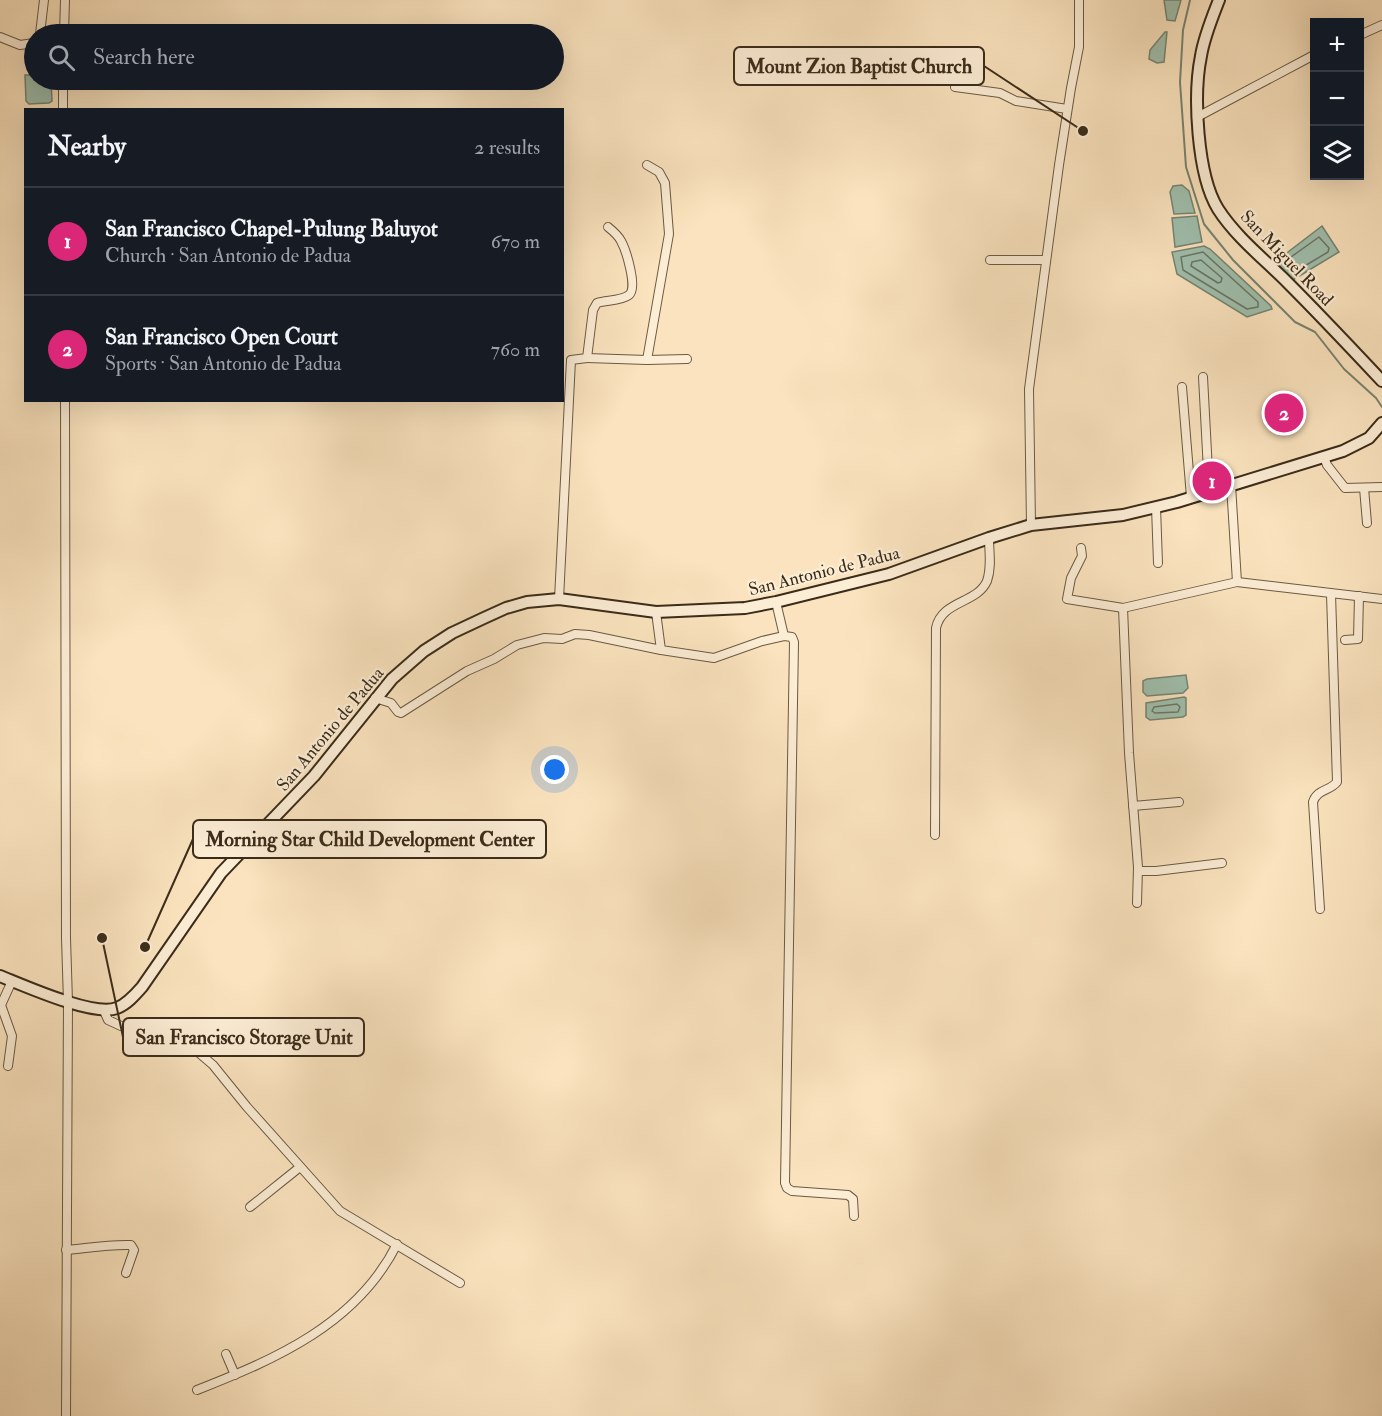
<!DOCTYPE html>
<html lang="en">
<head>
<meta charset="utf-8">
<style>
  :root { --surface:#171b24; --page:#20242c; --text:#f1f3f6; --muted:#9ea1a6; --line:#363941; --accent:#db2777 }
  body { margin:0; font-family:"IM FELL Double Pica",serif; background:var(--page); color:var(--text) }
  .controls { position:absolute; right:18px; top:18px; display:grid; overflow:hidden; border-radius:0px; box-shadow:0 6px 24px #0002 }
  .controls button { width:54px; height:54px; display:grid; place-items:center; padding:0; border:0; border-bottom:2px solid var(--line); background:var(--surface); color:var(--text); font:30px sans-serif }
  .you { position:absolute; left:555px; top:770px; width:21px; height:21px; margin:-15px; border:4px solid #fff; border-radius:50%; background:#1a73e8; box-shadow:0 0 0 9px #1a73e833 }
  .badge { display:grid; place-items:center; width:39px; height:39px; border-radius:50%; background:var(--accent); color:#fff; font-size:20px; font-weight:700 }
  .pin { position:absolute; translate:-50% -50%; border:3px solid #fff; box-shadow:0 2px 6px #0006 }
  .list { margin:0; padding:0; list-style:none }
  h2 { display:flex; justify-content:space-between; align-items:center; height:78px; margin:0; padding:0 24px; font-size:26px }
  h2 small { font-size:20px; font-weight:400; color:var(--muted) }
  .list li { display:grid; grid-template-columns:39px 1fr auto; gap:18px; align-items:center; box-sizing:border-box; height:108px; padding:0 24px; border-top:2px solid var(--line) }
  .list b { display:block; font-size:22px; white-space:nowrap }
  .list p { margin:0; font-size:20px; white-space:nowrap; color:var(--muted) }
  .list em { font-size:20px; font-style:normal; color:var(--muted) }
  .icon { flex:none; width:33px; height:33px; fill:none; stroke:currentColor; stroke-width:2; stroke-linecap:round; stroke-linejoin:round }
  .map { position:relative; flex:none; width:1382px; height:1416px; overflow:hidden }
  .search { position:absolute; background:var(--surface); box-shadow:0 6px 24px #0002; left:24px; top:24px; width:540px; height:66px; display:flex; align-items:center; gap:15px; box-sizing:border-box; padding:0 21px; border-radius:33px; color:var(--muted); font-size:22px }
  .panel { position:absolute; background:var(--surface); box-shadow:0 6px 24px #0002; left:24px; top:108px; width:540px; height:294px; border-radius:0px }
  .map>svg:first-child { display:block }
</style>
</head>
<body>
<div class="map">
<svg width="1382" height="1416" viewBox="0 0 1382 1416">
  <rect width="100%" height="100%" fill="#fae3be"/>
  <filter id="stains"><feTurbulence type="fractalNoise" baseFrequency=".00333" numOctaves="4"/><feColorMatrix values="0 0 0 0 .2 0 0 0 0 .09 0 0 0 0 .02 0 0 0 .5 -.17"/></filter>
  <radialGradient id="worn" r=".72"><stop offset=".6" stop-color="#630" stop-opacity="0"/><stop offset="1" stop-color="#630" stop-opacity=".3"/></radialGradient>
  <polygon fill="#bac595" stroke="#7a7858" stroke-width="1.5" points="1284,395 1297,425 1283,431 1271,400"/>
  <g fill="#9fbfad" stroke="#778472" stroke-width="1.5">
    <polygon points="1164,0 1181,0 1175,21 1167,20"/>
    <polygon points="1165,32 1167,32 1164,62 1157,63 1149,59 1150,50"/>
    <polygon points="25,75 34,75 34,80 51,80 52,101 49,103 29,104 26,101"/>
    <polygon points="1182,185 1189,191 1195,213 1174,214 1170,192 1173,186"/>
    <polygon points="1197,216 1202,242 1175,247 1172,218"/>
    <polygon points="1322,226 1339,252 1291,281 1270,261 1281,253 1284,255"/>
    <polygon points="1204,246 1210,249 1271,306 1272,309 1247,317 1177,274 1172,252"/>
    <polygon points="1186,675 1188,688 1183,693 1147,696 1143,692 1143,681 1147,679"/>
    <polygon points="1184,697 1186,698 1186,715 1183,717 1150,720 1146,717 1146,703"/>
  </g>
  <g fill="none" stroke-linecap="round" stroke-linejoin="round">
    <g stroke="#6c7664" stroke-width="1.5">
      <polygon points="1319,237 1329,248 1328,252 1293,273 1284,266 1284,262"/>
      <polygon points="1203,252 1258,302 1258,307 1247,309 1183,270 1181,257"/>
      <polygon points="1201,260 1222,278 1221,282 1218,283 1191,266 1192,262"/>
      <polygon points="1177,704 1180,707 1178,712 1155,713 1152,711 1154,707"/>
    </g>
    <polyline stroke="#778472" stroke-width="2" points="1190,0 1183,30 1180,82 1186,167 1204,224 1233,260 1295,322 1315,332 1344,369 1376,398 1382,407"/>
    <g stroke="#6a5a43" stroke-width="10">
      <g id="street">
        <polyline points="40,34 44,0"/>
        <polyline points="64,34 65,0"/>
        <polyline points="1360,35 1382,25"/>
        <polyline points="0,37 20,45 34,43"/>
        <polyline points="955,87 1000,93 1016,101 1067,109"/>
        <polyline points="63,110 63,80"/>
        <polyline points="1201,115 1314,55"/>
        <polyline points="990,260 1046,260"/>
        <polyline points="587,358 647,360 669,234 665,183 659,172 647,165"/>
        <polyline points="647,360 687,359"/>
        <polyline points="1203,377 1208,471 1215,471 1219,488"/>
        <polyline points="1182,387 1191,497"/>
        <polyline points="65,400 66,938 68,1002 66,1416"/>
        <polyline points="1324,457 1327,465 1345,488 1382,487"/>
        <polyline points="1231,485 1237,582 1382,599"/>
        <polyline points="1364,488 1367,523"/>
        <polyline points="1156,507 1158,563"/>
        <polyline points="1031,525 1029,389 1059,165 1071,88 1079,47 1079,0"/>
        <polyline points="1081,548 1082,556 1071,578 1067,599 1123,608"/>
        <path d="M559,599L571,360L587,358L593,310L597,303C606,300 621,301 629,295C638,288 626,250 621,241C618,235 613,231 608,227"/>
        <polyline points="656,612 661,650 714,658 762,641 784,636 776,602"/>
        <polyline points="784,636 792,637 794,642 785,1183 787,1188 792,1191 848,1195 853,1199 854,1216"/>
        <polyline points="1345,640 1358,639 1359,596"/>
        <polyline points="375,698 391,703 398,712 401,713 467,671 494,659 517,645 544,638 562,639 575,634 589,635 661,650"/>
        <polyline points="1133,806 1179,802"/>
        <path d="M935,835L936,628C942,600 977,604 987,581C992,567 989,552 989,538"/>
        <polyline points="1138,871 1156,871 1222,863"/>
        <polyline points="1137,903 1138,867 1129,753 1123,608 1237,582"/>
        <path d="M1320,909L1313,802C1317,789 1330,791 1337,782L1331,594"/>
        <polyline points="104,1011 108,1020 121,1026 165,1037 186,1045 199,1053 213,1065 247,1107 340,1211 460,1283"/>
        <polyline points="8,1066 12,1036 1,1005 12,981"/>
        <polyline points="250,1207 300,1167"/>
        <path d="M66,1250C88,1248 110,1244 131,1245L134,1250L126,1273"/>
        <polyline points="226,1354 235,1375"/>
        <path d="M197,1390C276,1359 357,1324 397,1244"/>
      </g>
    </g>
    <g stroke="#3a2c1a" stroke-width="14">
      <g id="secondary">
        <path d="M1219,0C1212,18 1204,37 1201,56C1193,95 1197,175 1218,209C1236,237 1264,259 1287,282C1319,314 1351,348 1382,381"/>
        <path d="M0,976C25,986 94,1017 117,1008C127,1004 135,995 142,987L221,873L314,776L392,679L424,651L452,633L484,618L506,608L527,602L559,599L656,612L745,608L776,602L889,574L989,538L1031,525L1123,515L1177,502L1343,451L1369,438L1382,423"/>
      </g>
    </g>
    <use href="#street" stroke="#fcedd5" stroke-width="8"/>
    <use href="#secondary" stroke="#fcedd5" stroke-width="10"/>
  </g>
  <g text-anchor="middle" stroke-width="4.5" stroke-linejoin="round" paint-order="stroke">
    <g font-size="18" fill="#3a2c1a" stroke="#fcedd5">
      <text transform="translate(1287 258) rotate(46)" y="6">San Miguel Road</text>
      <text transform="translate(824 571) rotate(-14)" y="6">San Antonio de Padua</text>
      <text transform="translate(330 729) rotate(-50)" y="6">San Antonio de Padua</text>
    </g>
  </g>
  <path fill="none" stroke="#3a2c1a" stroke-width="2" d="M1083 131L984 66M145 947L193 839M102 938L123 1037"/>
  <g fill="#3a2c1a" stroke="#fcedd5" stroke-width="2">
    <circle cx="1083" cy="131" r="6"/>
    <circle cx="145" cy="947" r="6"/>
    <circle cx="102" cy="938" r="6"/>
  </g>
  <g fill="#fcedd5" stroke="#3a2c1a" stroke-width="2">
    <rect x="734" y="47" width="250" height="38" rx="6"/>
    <rect x="193" y="820" width="353" height="38" rx="6"/>
    <rect x="123" y="1018" width="241" height="38" rx="6"/>
  </g>
  <g font-size="20" text-anchor="middle" font-weight="bold" fill="#3a2c1a">
    <text x="859" y="73">Mount Zion Baptist Church</text>
    <text x="370" y="846">Morning Star Child Development Center</text>
    <text x="244" y="1044">San Francisco Storage Unit</text>
  </g>
  <rect width="100%" height="100%" filter="url(#stains)"/>
  <rect width="100%" height="100%" fill="url(#worn)"/>
</svg>
<div class="controls">
<button>+</button>
<button>−</button>
<button><svg class="icon" aria-label="layers" viewBox="0 0 24 24"><path d="M12 4l9 5-9 5-9-5zM3 14l9 5 9-5"/></svg></button>
</div>
<div class="you"></div>
<div class="pin badge" style="left:1212px;top:481px">1</div>
<div class="pin badge" style="left:1284px;top:413px">2</div>
<div class="search"><svg class="icon" aria-label="search" viewBox="0 0 24 24"><circle cx="10" cy="10" r="6"/><path d="M15 15l6 6"/></svg>Search here</div>
<section class="panel">
<h2>Nearby<small>2 results</small></h2>
<ul class="list">
<li><span class="badge">1</span><div><b>San Francisco Chapel-Pulung Baluyot</b><p>Church · San Antonio de Padua</p></div><em>670 m</em></li>
<li><span class="badge">2</span><div><b>San Francisco Open Court</b><p>Sports · San Antonio de Padua</p></div><em>760 m</em></li>
</ul>
</section>
</div>
</body>
</html>
